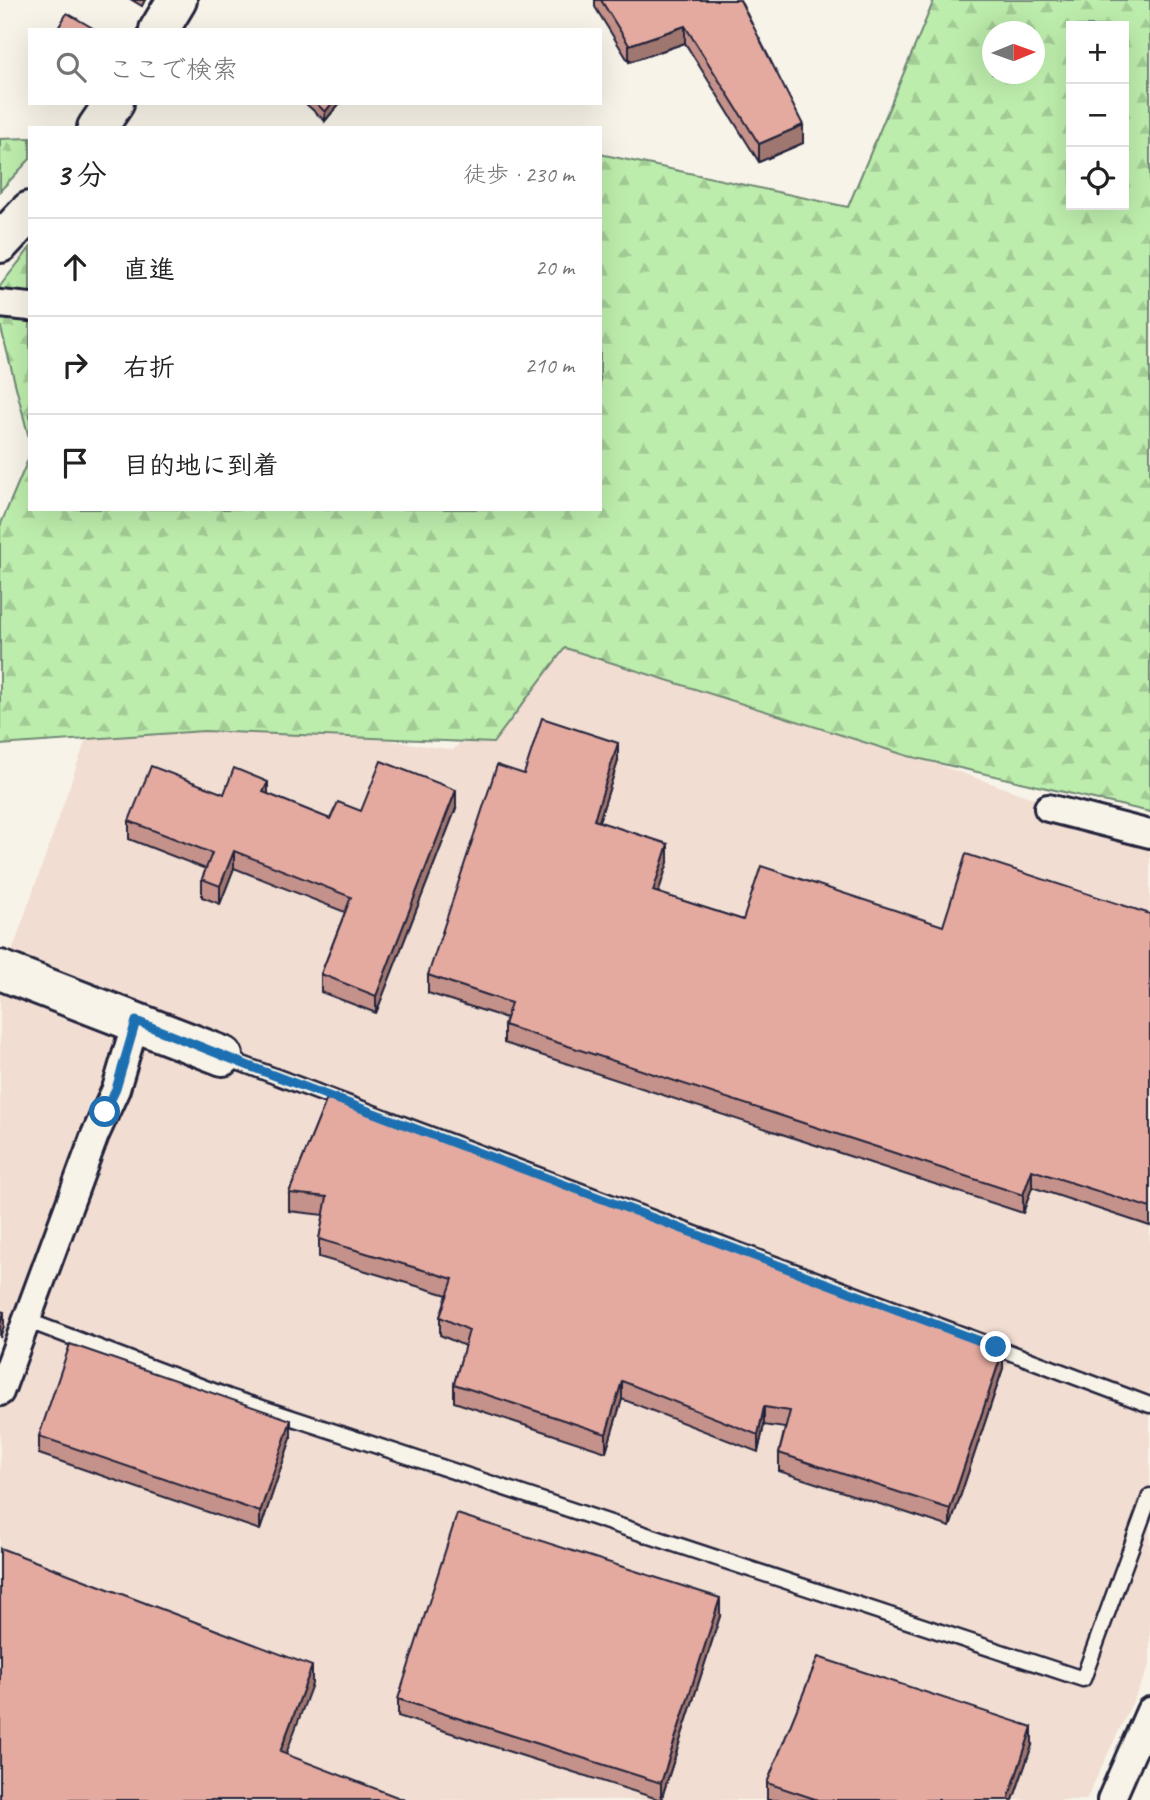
<!DOCTYPE html>
<html lang="ja">
<head>
<meta charset="utf-8">
<style>
  :root { --surface:#fff; --page:#f2f2f2; --text:#222; --muted:#767676; --line:#e0e0e0 }
  body { margin:0; font-family:Caveat,"Klee One",sans-serif; background:var(--page); color:var(--text) }
  .controls { position:absolute; right:21px; top:21px; display:grid; overflow:hidden; border-radius:0px; box-shadow:0 7px 28px #0002 }
  .controls button { width:63px; height:63px; display:grid; place-items:center; padding:0; border:0; border-bottom:2px solid var(--line); background:var(--surface); color:var(--text); font:35px sans-serif }
  .compass { position:absolute; left:982px; top:21px; width:63px; height:63px; border-radius:50%; background:var(--surface); box-shadow:0 7px 28px #0002; rotate:89deg }
  .stop { position:absolute; width:21px; height:21px; margin:-16px; border:5px solid #1f6fb2; border-radius:50%; background:#fff }
  .stop.end { background:#1f6fb2; border-color:#fff; box-shadow:0 2px 7px #0008 }
  .list { margin:0; padding:0; list-style:none }
  h2 { display:flex; justify-content:space-between; align-items:center; height:91px; margin:0; padding:0 28px; font-size:30px }
  h2 small { font-size:23px; font-weight:400; color:var(--muted) }
  .list li { display:grid; grid-template-columns:46px 1fr auto; gap:21px; align-items:center; box-sizing:border-box; height:98px; padding:0 28px; border-top:2px solid var(--line) }
  .list b { display:block; font-size:26px; white-space:nowrap }
  .list em { font-size:23px; font-style:normal; color:var(--muted) }
  .icon { flex:none; width:38px; height:38px; fill:none; stroke:currentColor; stroke-width:2; stroke-linecap:round; stroke-linejoin:round }
  .map { position:relative; flex:none; width:1150px; height:1800px; overflow:hidden }
  .search { position:absolute; background:var(--surface); box-shadow:0 7px 28px #0002; left:28px; top:28px; width:574px; height:77px; display:flex; align-items:center; gap:18px; box-sizing:border-box; padding:0 24px; border-radius:0px; color:var(--muted); font-size:26px }
  .panel { position:absolute; background:var(--surface); box-shadow:0 7px 28px #0002; left:28px; top:126px; width:574px; height:385px; border-radius:0px }
  .map>svg:first-child { display:block }
</style>
</head>
<body>
<div class="map">
<svg width="1150" height="1800" viewBox="0 0 1150 1800">
  <defs>
    <pattern id="forest-firs" width="22" height="20" patternUnits="userSpaceOnUse" patternTransform="scale(1.75)"><rect width="22" height="20" fill="#bdedac"/><path d="M5 1l3.5 6h-7zM16 11l3.5 6h-7z" fill="#a2cb95"/></pattern>
  </defs>
  <rect width="100%" height="100%" fill="#f7f3e8"/>
  <filter id="ink" filterUnits="userSpaceOnUse"><feTurbulence type="fractalNoise" baseFrequency=".0143" numOctaves="2"/><feDisplacementMap in="SourceGraphic" scale="14" xChannelSelector="R" yChannelSelector="G"/><feConvolveMatrix kernelMatrix="1 2 1 2 8 2 1 2 1" color-interpolation-filters="sRGB"/></filter>
  <g filter="url(#ink)">
    <polygon fill="#f1ddd2" points="565,634 1150,839 1150,1665 1086,1800 0,1800 0,986 101,696 453,750"/>
    <g fill="url(#forest-firs)" stroke="#708874" stroke-width="2" fill-rule="evenodd">
      <path d="M934,0H1150V812L908,756L565,648L493,743L204,731L0,745V526L30,455V509H600V154L848,207ZM1071,26H1124V205H1071ZM992,32H1034V74H992Z"/>
      <polygon points="30,138 30,159 0,191 0,139"/>
      <polygon points="30,248 30,442 0,324 0,286"/>
    </g>
    <g fill="none" stroke-linecap="round" stroke-linejoin="round">
      <g stroke="#22223b" stroke-width="19">
        <g id="lane">
          <polyline points="224,1057 1150,1405"/>
          <polyline points="26,1320 229,1397 1083,1679 1150,1496"/>
        </g>
      </g>
      <g stroke="#22223b" stroke-width="32">
        <g id="street">
          <polyline points="0,304 30,307"/>
          <polyline points="1048,808 1150,834"/>
          <polyline points="0,1392 95,1135 116,1089 136,1021"/>
          <polyline points="1111,1800 1150,1711"/>
        </g>
      </g>
      <g stroke="#22223b" stroke-width="44">
        <g id="secondary">
          <polyline points="159,30 177,0"/>
          <polyline points="97,128 114,103"/>
          <polyline points="0,243 30,211"/>
          <polyline points="0,970 223,1056"/>
        </g>
      </g>
      <use href="#lane" stroke="#f7f3e8" stroke-width="14"/>
      <use href="#street" stroke="#f7f3e8" stroke-width="26"/>
      <use href="#secondary" stroke="#f7f3e8" stroke-width="38"/>
    </g>
    <g fill="#c4928a" stroke="#22223b" stroke-width="2">
      <polygon points="132,0 145,0 142,6"/>
      <polygon points="595,0 740,0 803,143 759,162 685,43 629,62 595,7"/>
      <polygon points="305,103 340,103 325,121"/>
      <polygon points="618,761 599,821 668,862 658,893 743,920 943,926 1150,914 1150,1226 1032,1187 1023,1213 504,1043 504,1025 506,1018 428,993 428,975 524,774"/>
      <polygon points="224,794 268,794 330,819 361,811 456,808 376,1013 321,992 321,974 345,912 234,868 220,904 202,897 202,879 206,869 129,839 129,821"/>
      <polygon points="328,1096 1003,1368 950,1527 779,1471 779,1453 785,1428 764,1425 758,1452 622,1399 606,1452 454,1402 454,1384 465,1346 440,1335 440,1317 447,1295 319,1257 319,1239 324,1215 289,1211 289,1193"/>
      <polygon points="39,1436 291,1438 260,1530 39,1454"/>
      <polygon points="720,1616 661,1800 398,1716 398,1699"/>
      <polygon points="1032,1745 1013,1800 767,1800 767,1783"/>
    </g>
    <g fill="#a07770" stroke="#22223b" stroke-width="2">
      <polygon points="685,26 685,43 629,62 629,45"/>
      <polygon points="332,103 340,103 325,121 325,112"/>
      <polygon points="803,125 803,143 759,162 759,144"/>
      <polygon points="618,743 618,761 594,837 594,820"/>
      <polygon points="268,782 268,799 263,792"/>
      <polygon points="456,790 456,808 376,1013 376,996"/>
      <polygon points="668,844 668,862 653,909 653,891"/>
      <polygon points="234,851 234,868 220,904 220,886"/>
      <polygon points="1032,1170 1032,1187 1023,1213 1023,1195"/>
      <polygon points="4,1312 4,1326 0,1338 0,1324"/>
      <polygon points="1003,1350 1003,1368 950,1527 950,1509"/>
      <polygon points="622,1381 622,1399 606,1452 606,1434"/>
      <polygon points="764,1407 764,1425 758,1452 758,1435"/>
      <polygon points="291,1420 291,1438 260,1530 260,1512"/>
      <polygon points="720,1598 720,1616 661,1800 661,1783"/>
      <polygon points="312,1666 312,1684 280,1770 280,1752"/>
      <polygon points="1032,1727 1032,1745 1013,1800 1008,1800"/>
    </g>
    <g fill="#e4aaa0" stroke="#22223b" stroke-width="2">
      <polygon points="601,0 740,0 803,125 759,144 685,26 629,45"/>
      <polygon points="67,13 96,30 57,30"/>
      <polygon points="316,103 332,103 325,112"/>
      <polygon points="542,718 618,743 594,820 668,844 653,891 743,920 761,866 943,926 966,854 1150,914 1150,1208 1032,1170 1023,1195 504,1025 511,1003 428,975 497,765 524,774"/>
      <polygon points="381,761 456,790 376,996 321,974 351,897 234,851 220,886 202,879 212,853 129,821 151,766 224,794 234,768 268,782 263,792 330,819 338,802 361,811"/>
      <polygon points="328,1096 1003,1350 950,1509 779,1453 790,1411 764,1407 758,1435 622,1381 606,1434 454,1384 469,1330 440,1317 453,1279 319,1239 327,1197 289,1193"/>
      <polygon points="0,1311 4,1312 0,1324"/>
      <polygon points="70,1344 291,1420 260,1512 39,1436"/>
      <polygon points="457,1514 720,1598 661,1783 398,1699"/>
      <polygon points="0,1548 312,1666 280,1752 405,1800 0,1800"/>
      <polygon points="818,1657 1032,1727 1008,1800 818,1800 767,1783"/>
    </g>
  </g>
  <g fill="none" stroke-linecap="round" stroke-linejoin="round" filter="url(#ink)">
    <polyline stroke="#1f6fb2" stroke-width="9" points="105,1112 116,1089 136,1021 249,1066 996,1347"/>
  </g>
</svg>
<div class="controls">
<button>+</button>
<button>−</button>
<button><svg class="icon" aria-label="locate" viewBox="0 0 24 24"><circle cx="12" cy="12" r="6"/><path d="M12 2v4M12 18v4M2 12h4M18 12h4"/></svg></button>
</div>
<svg class="compass" viewBox="-18 -18 36 36"><path d="M0-13l5 13h-10z" fill="#e53935"/><path d="M0 13l5-13h-10z" fill="#767676"/></svg>
<div class="stop" style="left:105px;top:1112px"></div>
<div class="stop end" style="left:996px;top:1347px"></div>
<div class="search"><svg class="icon" aria-label="search" viewBox="0 0 24 24"><circle cx="10" cy="10" r="6"/><path d="M15 15l6 6"/></svg>ここで検索</div>
<section class="panel">
<h2>3 分<small>徒歩 · 230 m</small></h2>
<ul class="list">
<li><svg class="icon" aria-label="ahead" viewBox="0 0 24 24"><path d="M12 20V5M6 11l6-6 6 6"/></svg><div><b>直進</b></div><em>20 m</em></li>
<li><svg class="icon" aria-label="right" viewBox="0 0 24 24"><path d="M7 20v-9h11M14 6l5 5-5 5"/></svg><div><b>右折</b></div><em>210 m</em></li>
<li><svg class="icon" aria-label="arrive" viewBox="0 0 24 24"><path d="M6 21V4h12l-3 4 3 4H6"/></svg><div><b>目的地に到着</b></div></li>
</ul>
</section>
</div>
</body>
</html>
